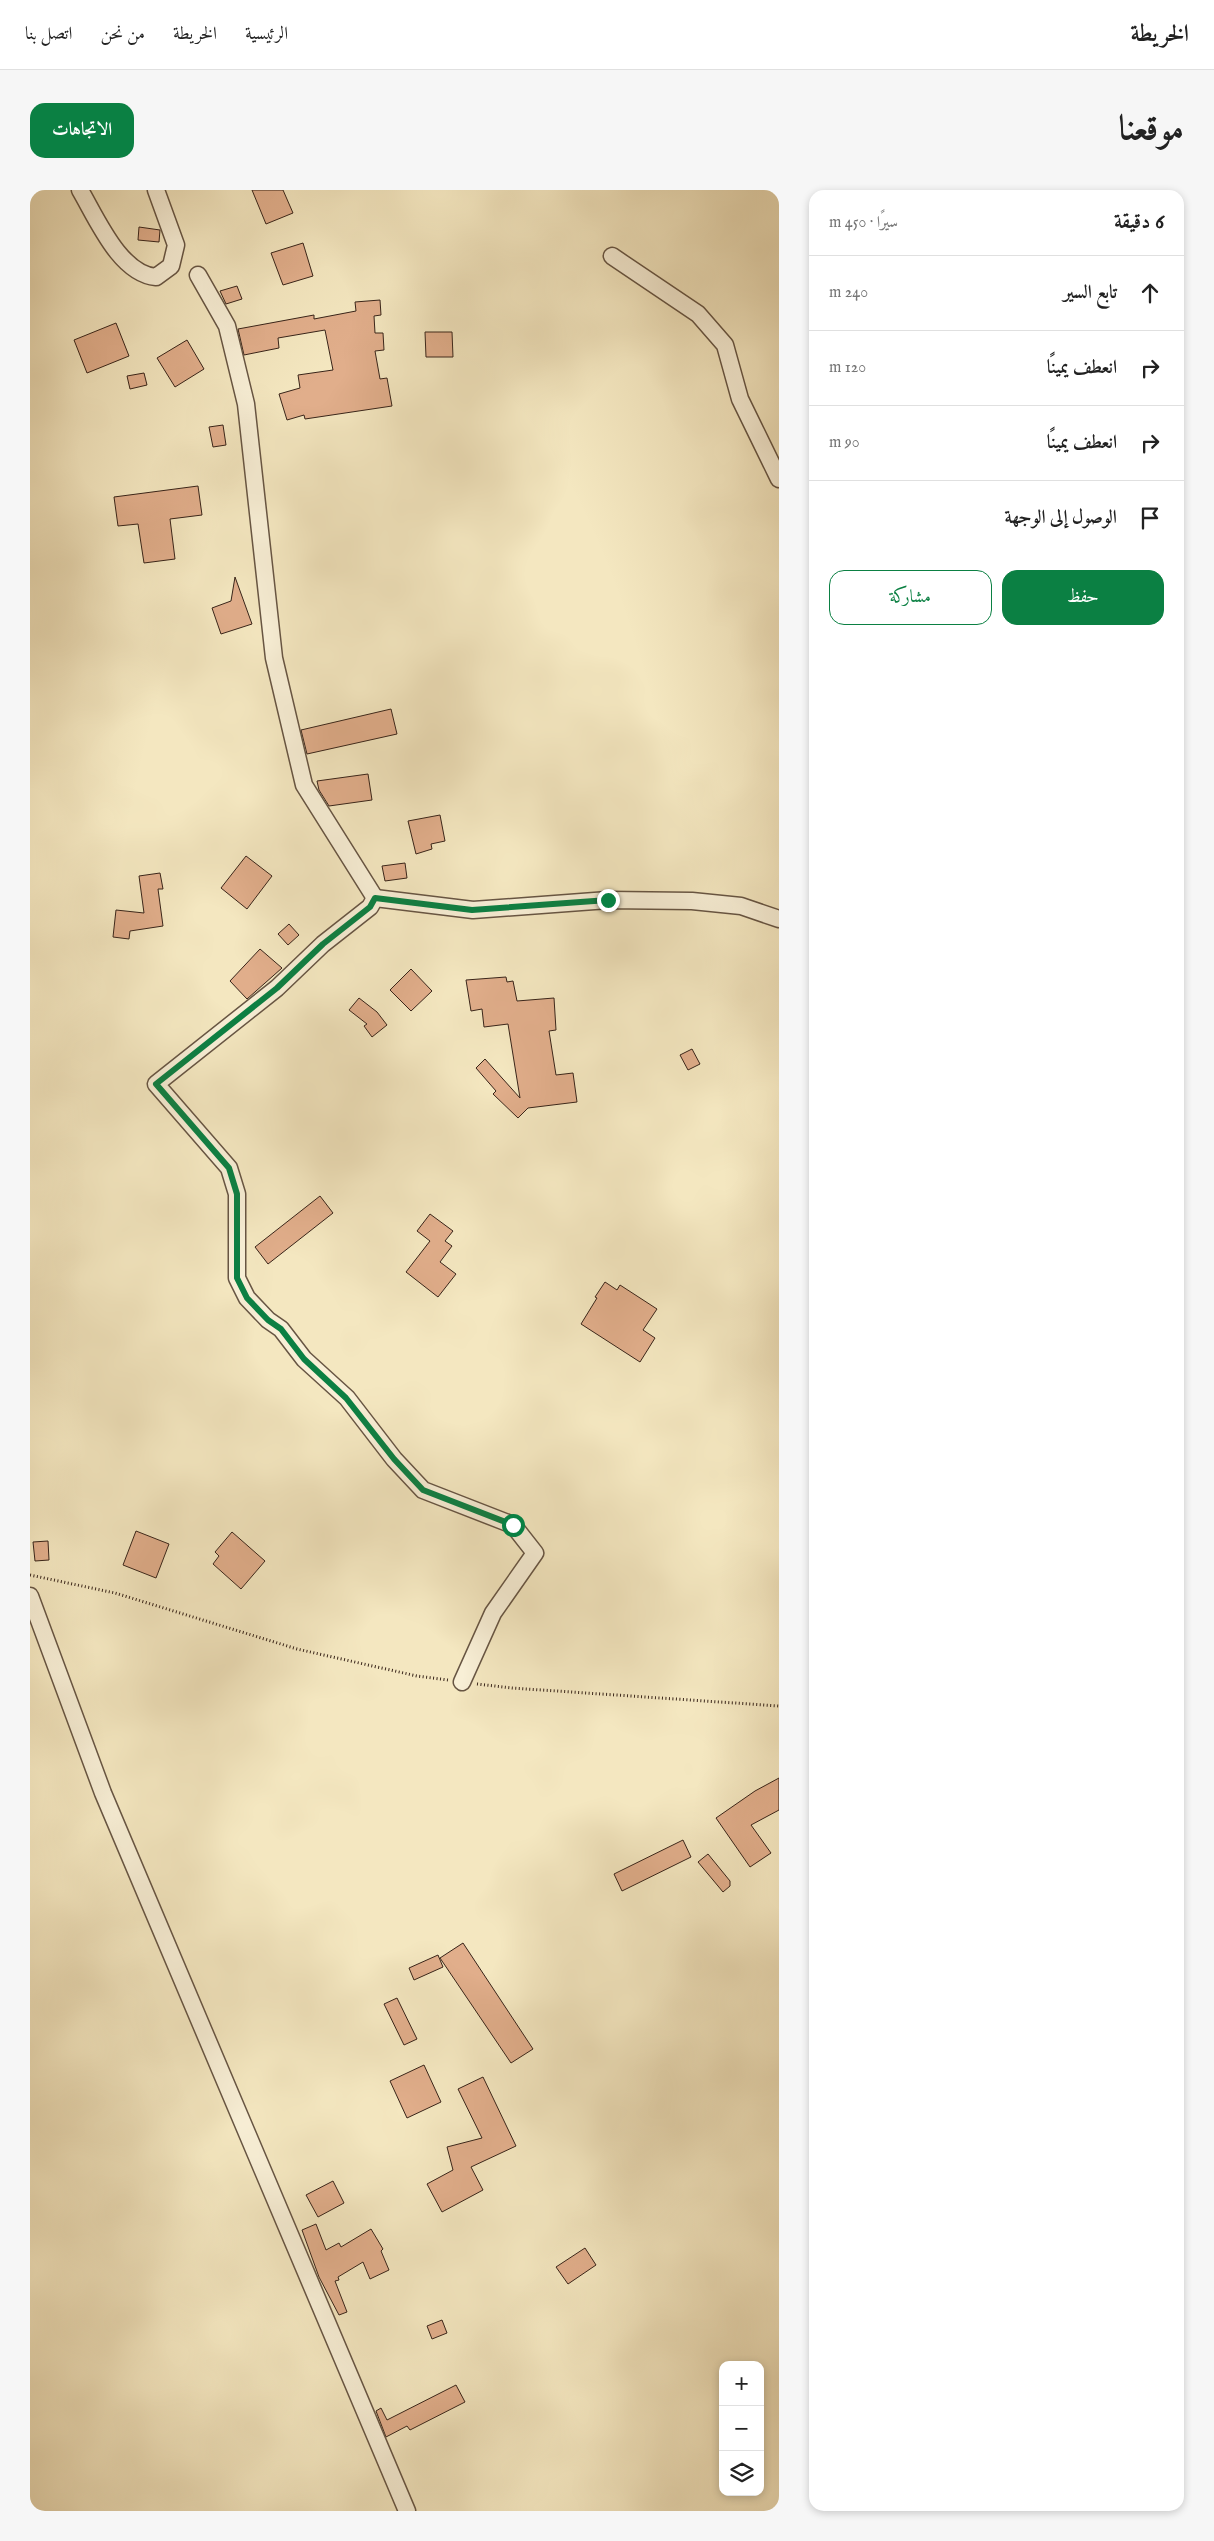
<!DOCTYPE html>
<html lang="ar">
<head>
<meta charset="utf-8">
<style>
  :root { --surface:#fff; --page:#f6f6f6; --text:#222; --muted:#767676; --line:#e0e0e0; --accent:#0b8043 }
  body { margin:0; font-family:"IM FELL English",Amiri,serif; background:var(--page); color:var(--text); direction:rtl }
  .controls { position:absolute; right:15px; bottom:15px; display:grid; overflow:hidden; border-radius:10px; box-shadow:0 2px 8px #0003 }
  .controls button { width:45px; height:45px; display:grid; place-items:center; padding:0; border:0; border-bottom:1px solid var(--line); background:var(--surface); color:var(--text); font:25px sans-serif }
  .stop { position:absolute; width:15px; height:15px; margin:-11px; border:4px solid #0b8043; border-radius:50%; background:#fff }
  .stop.end { background:#0b8043; border-color:#fff; box-shadow:0 1px 5px #0008 }
  .list { margin:0; padding:0; list-style:none }
  h2 { display:flex; justify-content:space-between; align-items:center; height:65px; margin:0; padding:0 20px; font-size:21px }
  h2 small { font-size:16px; font-weight:400; color:var(--muted) }
  .list li { display:grid; grid-template-columns:32px 1fr auto; gap:15px; align-items:center; box-sizing:border-box; height:75px; padding:0 20px; border-top:1px solid var(--line) }
  .list b { display:block; font-size:19px; white-space:nowrap }
  .list em { font-size:16px; font-style:normal; color:var(--muted) }
  .actions { display:flex; gap:10px; padding:15px 20px }
  .actions a { flex:1; padding:11px 0; border:1px solid var(--accent); border-radius:15px; text-align:center; font-size:18px; color:var(--accent) }
  .actions .main { background:var(--accent); color:#fff }
  .icon { flex:none; width:28px; height:28px; fill:none; stroke:currentColor; stroke-width:2; stroke-linecap:round; stroke-linejoin:round }
  .map { position:relative; flex:none; width:749px; height:2321px; overflow:hidden; direction:ltr; border-radius:15px }
  header { display:flex; align-items:center; gap:30px; box-sizing:border-box; height:70px; padding:0 25px; background:var(--surface); border-bottom:1px solid var(--line) }
  header strong { font-size:24px }
  nav { display:flex; gap:28px; margin-inline-start:auto; font-size:18px }
  .intro { display:flex; align-items:center; justify-content:space-between; box-sizing:border-box; height:120px; padding:0 30px }
  h1 { margin:0; font-size:35px }
  .button { padding:12px 22px; border-radius:15px; background:var(--accent); color:#fff; font-size:18px; font-weight:700 }
  main { display:flex; gap:30px; padding:0 30px }
  aside { flex:1; background:var(--surface); border-radius:15px; box-shadow:0 2px 8px #0003 }
  .map>svg:first-child { display:block }
</style>
</head>
<body>
<header>
<strong>الخريطة</strong>
<nav><a>الرئيسية</a><a>الخريطة</a><a>من نحن</a><a>اتصل بنا</a></nav>
</header>
<div class="intro"><h1>موقعنا</h1><a class="button">الاتجاهات</a></div>
<main>
<aside>
<h2>6 دقيقة<small>سيرًا · 450 m</small></h2>
<ul class="list">
<li><svg class="icon" aria-label="ahead" viewBox="0 0 24 24"><path d="M12 20V5M6 11l6-6 6 6"/></svg><div><b>تابع السير</b></div><em>240 m</em></li>
<li><svg class="icon" aria-label="right" viewBox="0 0 24 24"><path d="M7 20v-9h11M14 6l5 5-5 5"/></svg><div><b>انعطف يمينًا</b></div><em>120 m</em></li>
<li><svg class="icon" aria-label="right" viewBox="0 0 24 24"><path d="M7 20v-9h11M14 6l5 5-5 5"/></svg><div><b>انعطف يمينًا</b></div><em>90 m</em></li>
<li><svg class="icon" aria-label="arrive" viewBox="0 0 24 24"><path d="M6 21V4h12l-3 4 3 4H6"/></svg><div><b>الوصول إلى الوجهة</b></div></li>
</ul>
<div class="actions"><a class="main">حفظ</a><a>مشاركة</a></div>
</aside>
<div class="map">
<svg width="749" height="2321" viewBox="0 0 749 2321">
  <rect width="100%" height="100%" fill="#f4e7c0"/>
  <filter id="stains"><feTurbulence type="fractalNoise" baseFrequency=".004" numOctaves="4"/><feColorMatrix values="0 0 0 0 .2 0 0 0 0 .09 0 0 0 0 .02 0 0 0 .5 -.17"/></filter>
  <radialGradient id="worn" r=".72"><stop offset=".6" stop-color="#630" stop-opacity="0"/><stop offset="1" stop-color="#630" stop-opacity=".3"/></radialGradient>
  <g fill="#e1ae8b" stroke="#382419">
    <polygon points="222,0 253,0 263,23 236,34"/>
    <polygon points="109,37 130,40 129,52 108,50"/>
    <polygon points="273,53 283,86 253,95 241,63"/>
    <polygon points="207,96 212,109 196,114 190,101"/>
    <polygon points="350,110 351,125 344,126 345,143 353,143 354,160 345,161 350,189 357,188 362,216 275,229 274,225 257,230 249,204 270,198 268,185 303,180 295,140 248,148 249,158 214,165 208,139 284,125 284,129 326,121 325,112"/>
    <polygon points="86,133 99,166 57,183 44,150"/>
    <polygon points="395,142 422,142 423,167 396,167"/>
    <polygon points="157,150 174,179 145,197 127,168"/>
    <polygon points="114,183 117,195 100,199 97,186"/>
    <polygon points="193,235 196,255 183,257 179,237"/>
    <polygon points="168,296 172,325 140,329 145,369 114,373 108,334 88,336 84,307"/>
    <polygon points="205,387 222,434 191,444 182,418 201,411"/>
    <polygon points="361,519 367,544 277,564 271,540"/>
    <polygon points="338,584 342,610 299,616 289,600 287,591"/>
    <polygon points="410,625 415,651 401,654 402,659 386,664 378,631"/>
    <polygon points="216,666 242,686 217,719 191,698"/>
    <polygon points="375,673 377,688 355,691 352,676"/>
    <polygon points="130,683 133,699 128,699 133,736 100,741 99,749 83,747 86,720 114,723 109,686"/>
    <polygon points="259,734 269,745 258,755 248,744"/>
    <polygon points="230,759 252,778 217,809 200,791"/>
    <polygon points="381,779 402,801 381,821 360,800"/>
    <polygon points="476,787 477,792 483,791 487,811 524,808 526,840 519,841 526,885 543,883 547,912 498,918 488,928 463,904 466,901 446,878 455,869 490,908 478,834 454,837 452,819 441,821 436,790"/>
    <polygon points="329,808 347,822 357,835 342,847 334,836 337,834 319,820"/>
    <polygon points="662,859 670,874 658,880 650,865"/>
    <polygon points="290,1006 303,1023 238,1074 225,1057"/>
    <polygon points="400,1024 423,1041 415,1051 422,1056 410,1072 426,1084 408,1107 376,1082 400,1051 387,1041"/>
    <polygon points="575,1092 587,1100 590,1095 627,1119 613,1140 625,1148 610,1172 551,1134 567,1108 565,1107"/>
    <polygon points="106,1341 139,1354 126,1388 93,1375"/>
    <polygon points="202,1342 235,1371 211,1399 183,1374 189,1366 185,1362"/>
    <polygon points="18,1351 19,1370 5,1371 3,1352"/>
    <polygon points="749,1588 749,1620 721,1635 741,1663 720,1677 686,1628 725,1601"/>
    <polygon points="653,1650 661,1667 592,1701 584,1684"/>
    <polygon points="678,1664 700,1691 700,1696 693,1702 668,1672"/>
    <polygon points="433,1753 503,1859 481,1873 410,1768"/>
    <polygon points="408,1765 413,1777 384,1790 379,1778"/>
    <polygon points="367,1808 387,1849 374,1855 354,1814"/>
    <polygon points="394,1875 411,1912 377,1928 360,1891"/>
    <polygon points="453,1887 486,1956 441,1977 453,2000 412,2022 397,1994 423,1980 417,1957 452,1948 428,1899"/>
    <polygon points="303,1991 314,2013 288,2027 276,2005"/>
    <polygon points="286,2034 296,2060 309,2053 311,2057 341,2039 353,2059 351,2061 359,2080 340,2089 333,2072 308,2087 309,2090 305,2091 317,2122 309,2125 289,2087 272,2040"/>
    <polygon points="555,2058 566,2075 538,2094 526,2077"/>
    <polygon points="412,2130 417,2143 402,2149 397,2136"/>
    <polygon points="426,2195 435,2212 380,2240 377,2236 356,2247 346,2221 351,2218 357,2230"/>
  </g>
  <g fill="none" stroke-linecap="round" stroke-linejoin="round">
    <g stroke="#675543" stroke-width="19">
      <g id="street">
        <path d="M50,0C67,29 90,84 126,87L141,76L146,55L126,0"/>
        <polyline points="582,66 668,124 695,155 710,209 749,289"/>
        <polyline points="168,85 197,136 216,214 244,468 274,595 345,708"/>
        <polyline points="345,708 340,717 293,754 247,798 126,894 199,978 207,1004 207,1088 217,1108 238,1130 251,1139 274,1169 317,1208 364,1269 393,1300 483,1335 505,1363 463,1423 432,1492"/>
        <polyline points="345,708 443,720 578,710 662,711 711,716 749,729"/>
        <polyline points="0,1406 73,1603 377,2321"/>
      </g>
    </g>
    <g stroke="#382419" stroke-width="3" stroke-dasharray="1 2.5" stroke-linecap="butt">
      <polyline points="0,1385 85,1403 267,1459 387,1486 418,1490"/>
      <polyline points="447,1494 482,1498 749,1516"/>
    </g>
    <use href="#street" stroke="#f8efd6" stroke-width="16"/>
  </g>
  <g fill="none" stroke-linecap="round" stroke-linejoin="round">
    <polyline stroke="#0b8043" stroke-width="6" points="483,1335 393,1300 364,1269 316,1208 274,1169 251,1139 238,1130 217,1108 207,1088 207,1004 199,978 126,894 247,798 293,754 340,717 345,708 442,720 578,710"/>
  </g>
  <rect width="100%" height="100%" filter="url(#stains)"/>
  <rect width="100%" height="100%" fill="url(#worn)"/>
</svg>
<div class="controls">
<button>+</button>
<button>−</button>
<button><svg class="icon" aria-label="layers" viewBox="0 0 24 24"><path d="M12 4l9 5-9 5-9-5zM3 14l9 5 9-5"/></svg></button>
</div>
<div class="stop" style="left:483px;top:1335px"></div>
<div class="stop end" style="left:578px;top:710px"></div>
</div>
</main>
</body>
</html>
